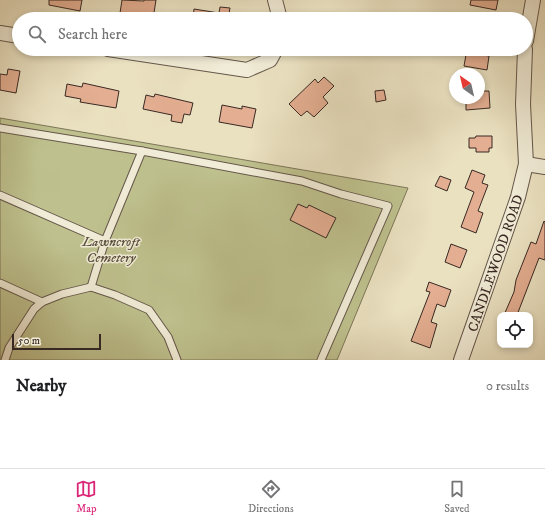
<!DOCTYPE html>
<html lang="en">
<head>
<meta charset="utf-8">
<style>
  :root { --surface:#fff; --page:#f2f2f2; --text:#202124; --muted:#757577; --line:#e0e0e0; --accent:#db2777 }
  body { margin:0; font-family:"IM FELL DW Pica",serif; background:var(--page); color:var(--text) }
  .controls { position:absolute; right:12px; bottom:12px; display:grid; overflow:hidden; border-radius:8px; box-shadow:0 2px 6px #0003 }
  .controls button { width:36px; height:36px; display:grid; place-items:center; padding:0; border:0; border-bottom:1px solid var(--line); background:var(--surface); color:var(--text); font:20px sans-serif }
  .compass { position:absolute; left:449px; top:68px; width:36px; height:36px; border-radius:50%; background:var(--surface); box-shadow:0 2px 6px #0003; rotate:326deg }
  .scale { position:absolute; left:12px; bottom:10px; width:89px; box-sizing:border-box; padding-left:4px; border:2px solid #392923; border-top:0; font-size:11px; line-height:14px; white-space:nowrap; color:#392923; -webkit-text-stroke:3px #f1ecd7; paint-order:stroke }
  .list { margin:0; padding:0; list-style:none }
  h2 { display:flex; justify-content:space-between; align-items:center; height:52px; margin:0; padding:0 16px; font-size:17px }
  h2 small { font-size:13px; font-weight:400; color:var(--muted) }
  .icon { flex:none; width:22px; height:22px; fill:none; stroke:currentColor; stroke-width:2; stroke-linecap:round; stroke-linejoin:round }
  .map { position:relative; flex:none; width:545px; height:360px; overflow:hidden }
  .search { position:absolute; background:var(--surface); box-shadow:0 2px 6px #0003; left:12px; right:12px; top:12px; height:44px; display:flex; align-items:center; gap:10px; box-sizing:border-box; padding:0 14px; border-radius:22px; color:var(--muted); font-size:15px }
  .sheet { height:108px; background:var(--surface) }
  nav { display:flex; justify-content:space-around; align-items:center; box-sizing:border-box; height:56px; border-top:1px solid var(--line); background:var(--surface); font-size:11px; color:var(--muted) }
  nav a { display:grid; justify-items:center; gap:2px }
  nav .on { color:var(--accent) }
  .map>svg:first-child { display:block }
</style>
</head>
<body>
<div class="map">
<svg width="545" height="360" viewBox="0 0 545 360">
  <rect width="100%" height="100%" fill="#eae1c1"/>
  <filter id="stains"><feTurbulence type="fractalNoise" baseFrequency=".005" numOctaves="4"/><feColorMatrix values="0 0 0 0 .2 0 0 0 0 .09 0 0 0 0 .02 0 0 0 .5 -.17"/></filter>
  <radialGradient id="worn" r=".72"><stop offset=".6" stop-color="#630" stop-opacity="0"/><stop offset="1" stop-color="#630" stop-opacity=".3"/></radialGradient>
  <polygon fill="#bec18e" stroke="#7c7558" points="0,118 408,188 337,360 0,360"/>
  <g fill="#e3ae91" stroke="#392923">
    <polygon points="49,0 82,0 80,11 49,5"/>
    <polygon points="122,0 144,1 144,0 156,0 153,19 140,19 140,16 120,13"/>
    <polygon points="471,0 498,0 496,10 470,5"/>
    <polygon points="220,7 230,8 228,19 193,19 194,9 219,13"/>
    <polygon points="467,49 483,52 483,55 489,56 487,70 464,66"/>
    <polygon points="8,69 20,71 16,93 0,90 0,74 7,75"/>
    <polygon points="324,77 334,86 323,97 328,103 314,117 307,111 301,116 289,104 315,79 318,83"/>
    <polygon points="83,83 119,91 116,108 80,102 81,99 65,96 67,84 82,87"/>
    <polygon points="384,90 386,100 376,102 375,91"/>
    <polygon points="479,91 489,91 490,108 466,110 466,101 475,100 474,98 479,98"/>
    <polygon points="155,94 193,103 190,115 184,114 182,123 171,121 172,115 143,109 146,95 154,97"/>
    <polygon points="222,105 242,109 242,106 256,109 252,128 219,122"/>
    <polygon points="476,136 492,136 492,148 489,148 489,152 476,152 476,148 469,148 469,138 475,138"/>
    <polygon points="472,170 485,175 482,183 488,185 478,211 483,213 476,233 461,227 474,192 465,188"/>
    <polygon points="440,176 451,180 447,191 435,186"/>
    <polygon points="298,204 307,208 309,205 336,218 326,238 290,220"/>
    <polygon points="544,221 545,222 545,260 539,258 517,315 504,315 514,292 516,280 531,242 536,244"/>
    <polygon points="451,244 467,250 460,268 445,262"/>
    <polygon points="429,282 451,290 445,307 437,304 431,322 437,324 430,348 411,341 430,292 426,291"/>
  </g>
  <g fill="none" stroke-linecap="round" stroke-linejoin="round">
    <g stroke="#65574a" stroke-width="9">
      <g id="lane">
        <polyline points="0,128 142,151"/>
        <polyline points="0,195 105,241"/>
        <polyline points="0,283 42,302"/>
        <polyline points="91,287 105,241 142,151 302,181 341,194 388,206 321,360"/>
        <polyline points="5,360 9,348 34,309 42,302 62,294 91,287 115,295 149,310 168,337 177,360"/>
      </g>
    </g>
    <g stroke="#65574a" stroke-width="16">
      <g id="street">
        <polyline points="275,0 280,19"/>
        <polyline points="0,33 19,36"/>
        <polyline points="526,41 533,0"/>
        <polyline points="108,49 247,70 270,60 276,49"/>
        <polyline points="526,164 545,167"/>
        <polyline points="461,360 518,197 526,164 523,104 525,49"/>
      </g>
    </g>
    <use href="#lane" stroke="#f1ecd7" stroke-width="7"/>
    <use href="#street" stroke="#f1ecd7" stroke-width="14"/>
  </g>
  <g text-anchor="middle" stroke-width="3" stroke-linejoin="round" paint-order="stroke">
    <g font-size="14" font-style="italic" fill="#5a4f3e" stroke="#f1ecd7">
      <text x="111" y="246">Lawncroft<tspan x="111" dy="16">Cemetery</tspan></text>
    </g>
    <g font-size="14" fill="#392923" stroke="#f1ecd7">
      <text transform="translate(495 263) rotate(-71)" y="5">CANDLEWOOD ROAD</text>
    </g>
  </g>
  <rect width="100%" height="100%" filter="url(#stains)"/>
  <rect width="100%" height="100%" fill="url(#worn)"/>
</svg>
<div class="controls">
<button><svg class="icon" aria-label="locate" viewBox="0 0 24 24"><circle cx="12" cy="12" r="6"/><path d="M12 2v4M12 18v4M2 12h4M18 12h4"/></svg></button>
</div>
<svg class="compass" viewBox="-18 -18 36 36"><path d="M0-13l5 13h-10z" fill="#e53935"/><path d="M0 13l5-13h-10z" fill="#757577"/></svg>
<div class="scale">50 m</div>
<div class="search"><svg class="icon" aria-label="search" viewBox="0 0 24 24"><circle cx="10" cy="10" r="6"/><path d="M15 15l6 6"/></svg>Search here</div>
</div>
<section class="sheet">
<h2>Nearby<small>0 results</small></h2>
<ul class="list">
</ul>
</section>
<nav>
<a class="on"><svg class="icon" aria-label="map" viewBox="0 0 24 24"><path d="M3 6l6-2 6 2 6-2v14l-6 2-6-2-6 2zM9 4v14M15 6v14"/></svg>Map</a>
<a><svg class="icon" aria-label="directions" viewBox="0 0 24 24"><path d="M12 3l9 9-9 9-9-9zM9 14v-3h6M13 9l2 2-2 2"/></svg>Directions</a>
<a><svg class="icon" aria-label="saved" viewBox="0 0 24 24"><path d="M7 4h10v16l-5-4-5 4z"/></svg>Saved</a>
</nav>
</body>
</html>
